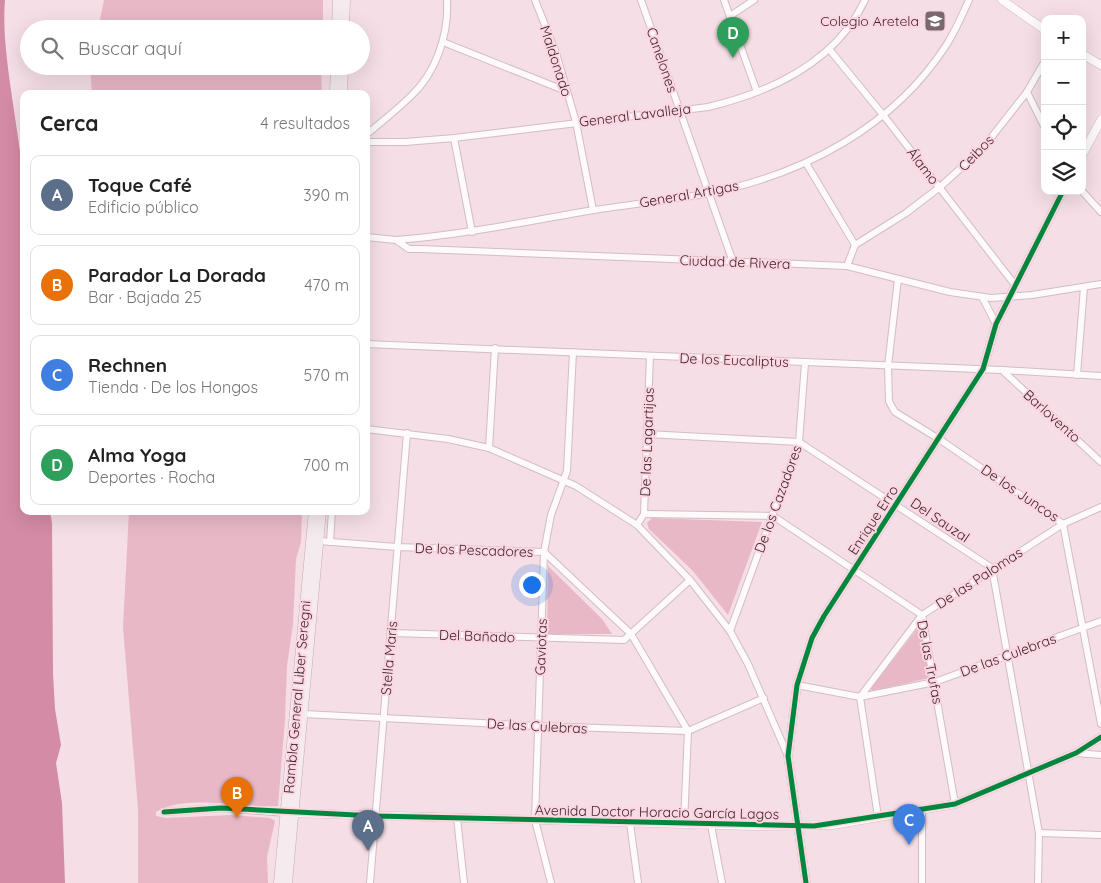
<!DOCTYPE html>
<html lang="es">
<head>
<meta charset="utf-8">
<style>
  :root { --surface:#fff; --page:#f6f6f6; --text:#222; --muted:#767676; --line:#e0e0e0; --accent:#111827 }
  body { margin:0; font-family:Quicksand,sans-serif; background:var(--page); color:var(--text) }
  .controls { position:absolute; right:15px; top:15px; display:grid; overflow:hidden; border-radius:10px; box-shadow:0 5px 20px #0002 }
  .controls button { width:45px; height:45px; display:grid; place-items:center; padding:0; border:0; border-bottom:1px solid var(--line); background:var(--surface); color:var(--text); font:25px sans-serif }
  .you { position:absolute; left:531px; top:584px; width:18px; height:18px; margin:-12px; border:4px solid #fff; border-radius:50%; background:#1a73e8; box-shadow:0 0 0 8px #1a73e833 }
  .badge { display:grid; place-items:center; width:32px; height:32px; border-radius:50%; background:var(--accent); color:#fff; font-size:16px; font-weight:700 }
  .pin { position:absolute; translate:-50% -41px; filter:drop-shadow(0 1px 2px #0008) }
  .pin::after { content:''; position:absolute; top:26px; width:18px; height:15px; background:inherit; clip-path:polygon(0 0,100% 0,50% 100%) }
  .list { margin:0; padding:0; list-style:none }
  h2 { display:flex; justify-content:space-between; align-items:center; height:65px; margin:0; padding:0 20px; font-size:21px }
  h2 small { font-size:16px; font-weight:400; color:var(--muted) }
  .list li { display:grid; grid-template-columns:32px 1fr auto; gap:15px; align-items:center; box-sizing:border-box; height:80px; margin:0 10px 10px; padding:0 10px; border:1px solid var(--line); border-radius:10px }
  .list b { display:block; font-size:19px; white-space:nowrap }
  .list p { margin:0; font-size:16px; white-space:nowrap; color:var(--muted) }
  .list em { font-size:16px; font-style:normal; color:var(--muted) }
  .icon { flex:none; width:28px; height:28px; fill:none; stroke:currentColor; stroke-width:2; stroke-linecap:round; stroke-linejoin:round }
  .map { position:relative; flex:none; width:1101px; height:883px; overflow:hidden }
  .search { position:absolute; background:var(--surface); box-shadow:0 5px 20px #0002; left:20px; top:20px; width:350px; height:55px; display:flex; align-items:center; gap:12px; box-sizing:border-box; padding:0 18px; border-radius:28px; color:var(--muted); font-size:19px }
  .panel { position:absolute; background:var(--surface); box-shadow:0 5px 20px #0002; left:20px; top:90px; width:350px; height:425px; border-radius:10px }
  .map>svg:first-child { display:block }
</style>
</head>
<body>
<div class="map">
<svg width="1101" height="883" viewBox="0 0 1101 883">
  <rect width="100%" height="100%" fill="#f5dee5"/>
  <g fill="#e8b8c7">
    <polygon points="104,0 323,0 323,29 98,29"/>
    <polygon points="90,66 321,66 322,94 92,94"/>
    <path d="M129,511H302L301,542L296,559L293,624L287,666L285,719L278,806C244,809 186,793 156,812V816L166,818L231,815L270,818L275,821L267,857L268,883H138V809L123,627Z"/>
    <polygon points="652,518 762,522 728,615 693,571 649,529 647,523"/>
    <polygon points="548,566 602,619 612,634 547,634"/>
    <polygon points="918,628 921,628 929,678 872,691 871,688"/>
  </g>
  <path fill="#d48ba5" d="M0,0H5C0,54 22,137 24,195C28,300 24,406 24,511H50L52,523L53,674L55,709L61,745L56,763L62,803L65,883H0Z"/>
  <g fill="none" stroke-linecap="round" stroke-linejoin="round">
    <g stroke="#d0bec3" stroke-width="8">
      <g id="minor">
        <polyline points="535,0 556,53 576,122 593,210"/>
        <polyline points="641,0 733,262"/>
        <polyline points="724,0 757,92"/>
        <polyline points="730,16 754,0"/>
        <polyline points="443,42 566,91"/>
        <polyline points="829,49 884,116 1015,285"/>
        <polyline points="1027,92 1045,128"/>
        <path d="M366,135C381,122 397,110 411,96C436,73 449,34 447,0"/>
        <polyline points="454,138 472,232"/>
        <path d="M366,142H405L454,138L708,107C771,92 836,62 865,0"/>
        <polyline points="806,163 855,245"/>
        <polyline points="1082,191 1101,212"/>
        <polyline points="366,237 396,240 409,249 420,249 847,266 950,292 991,298 1032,295 1101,284"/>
        <path d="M396,240C463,235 528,221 594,210C633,204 672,200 710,193C804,174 894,127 947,44C956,30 962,15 969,0"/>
        <polyline points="847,266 855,245 906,213 940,187 983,148 1027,92 1045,61"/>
        <polyline points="898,279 888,366 889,401 892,407 895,412 939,439 1063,524 1101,724"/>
        <polyline points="982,297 996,324"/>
        <polyline points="366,344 1002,370 1101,376"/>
        <polyline points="1002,370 1101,462"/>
        <polyline points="1077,375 1084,287"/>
        <polyline points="366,429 448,439 489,448 576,486 637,525 690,580 730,631 748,664 788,756"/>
        <polyline points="647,434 799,442 992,568 1039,833 1038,883"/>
        <polyline points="489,448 495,348"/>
        <polyline points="644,514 773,516 922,615 955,804"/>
        <polyline points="637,525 644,514 650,356"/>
        <polyline points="319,541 397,547 544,552 631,634 688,731 684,824"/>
        <polyline points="330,542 332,511"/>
        <polyline points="730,631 799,442 805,363"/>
        <polyline points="391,633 624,640 690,580"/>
        <polyline points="797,685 860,697 935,682 1101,621"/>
        <polyline points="304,714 539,726 688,731 764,698"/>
        <polyline points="1076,753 1101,755"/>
        <polyline points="164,812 221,808 286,813"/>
        <polyline points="878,817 860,697 922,615 1063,524 1101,507"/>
        <polyline points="457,818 464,883"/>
        <polyline points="630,823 638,883"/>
        <polyline points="711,825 722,883"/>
        <polyline points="1039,833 1101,835"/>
        <polyline points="370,883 407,433"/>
        <polyline points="551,883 535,820 544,552 551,515 567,471 573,352"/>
        <polyline points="922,883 922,810"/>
      </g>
    </g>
    <g stroke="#d0bec3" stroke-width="9">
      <g id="tertiary">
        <polyline points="1002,0 1045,30"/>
        <polyline points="1082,54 1101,65"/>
        <polyline points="1082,155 1101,120"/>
        <polyline points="290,813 755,826 832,825 955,804 1076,753 1101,737"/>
        <polyline points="806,883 788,756 797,685 812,638 824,616 983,369 996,324 1063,191"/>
      </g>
    </g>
    <g stroke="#c4acb4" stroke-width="11">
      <g id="primary">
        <polyline points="337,29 338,0"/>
        <polyline points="344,29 345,0"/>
        <polyline points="335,94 336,66"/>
        <polyline points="342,94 343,66"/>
        <polyline points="279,883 314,511"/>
        <polyline points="287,883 321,511"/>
      </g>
    </g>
    <use href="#minor" stroke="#fefafb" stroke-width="6"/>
    <use href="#tertiary" stroke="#fefafb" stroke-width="8"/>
    <use href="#primary" stroke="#f5eaee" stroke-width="10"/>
    <g stroke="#fed5e1" stroke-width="8">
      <g id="cycleway">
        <polyline points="164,812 221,808 375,816 814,826 955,804 1076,753 1101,737"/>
        <polyline points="806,883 788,756 797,685 812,638 824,616 983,369 996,324 1063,191"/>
      </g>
    </g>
    <use href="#cycleway" stroke="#00873e" stroke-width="5"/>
  </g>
  <defs>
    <g id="school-square" transform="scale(1.125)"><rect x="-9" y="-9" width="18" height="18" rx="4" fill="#7a686e" stroke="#fed5e1"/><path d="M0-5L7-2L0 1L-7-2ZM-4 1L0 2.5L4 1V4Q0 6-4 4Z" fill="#fff"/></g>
  </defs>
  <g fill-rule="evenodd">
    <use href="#school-square" x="935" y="21"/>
  </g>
  <g text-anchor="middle" stroke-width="4" stroke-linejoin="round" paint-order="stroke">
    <g font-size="14" fill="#38292e" stroke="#fed5e1" text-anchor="end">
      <text x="919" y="26">Colegio Aretela</text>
    </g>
    <g font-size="14" fill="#38292e" stroke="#fed5e1">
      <text transform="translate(662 60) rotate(71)" y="5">Canelones</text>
      <text transform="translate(556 61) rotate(72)" y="5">Maldonado</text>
      <text transform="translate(635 115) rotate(-7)" y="5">General Lavalleja</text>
      <text transform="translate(976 153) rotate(-46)" y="5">Ceibos</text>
      <text transform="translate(923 166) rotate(52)" y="5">Álamo</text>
      <text transform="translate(689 194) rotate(-10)" y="5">General Artigas</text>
      <text transform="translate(735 262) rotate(2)" y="5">Ciudad de Rivera</text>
      <text transform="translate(734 360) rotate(2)" y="5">De los Eucaliptus</text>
      <text transform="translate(1052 416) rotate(42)" y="5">Barlovento</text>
      <text transform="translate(647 442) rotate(-88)" y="5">De las Lagartijas</text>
      <text transform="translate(1020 493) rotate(34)" y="5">De los Juncos</text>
      <text transform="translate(778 499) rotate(-70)" y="5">De los Cazadores</text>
      <text transform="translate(873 520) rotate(-57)" y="5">Enrique Erro</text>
      <text transform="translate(940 520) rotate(34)" y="5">Del Sauzal</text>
      <text transform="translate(474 550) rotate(2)" y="5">De los Pescadores</text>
      <text transform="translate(979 578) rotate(-33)" y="5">De las Palomas</text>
      <text transform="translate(477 636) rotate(2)" y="5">Del Bañado</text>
      <text transform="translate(541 647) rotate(-88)" y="5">Gaviotas</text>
      <text transform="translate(1008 655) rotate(-20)" y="5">De las Culebras</text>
      <text transform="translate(389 658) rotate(-85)" y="5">Stella Maris</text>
      <text transform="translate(930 662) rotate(79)" y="5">De las Trufas</text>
      <text transform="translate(297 697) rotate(-85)" y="5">Rambla General Liber Seregni</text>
      <text transform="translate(537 726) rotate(3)" y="5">De las Culebras</text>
      <text transform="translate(657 812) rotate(1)" y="5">Avenida Doctor Horacio García Lagos</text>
    </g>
  </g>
</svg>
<div class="controls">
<button>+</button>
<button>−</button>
<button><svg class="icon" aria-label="locate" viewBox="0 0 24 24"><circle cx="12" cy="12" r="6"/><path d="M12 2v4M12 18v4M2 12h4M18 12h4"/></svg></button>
<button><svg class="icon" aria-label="layers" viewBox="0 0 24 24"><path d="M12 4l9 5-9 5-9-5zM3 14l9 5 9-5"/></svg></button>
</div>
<div class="you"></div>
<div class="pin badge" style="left:368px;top:851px;background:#5c6f8a">A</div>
<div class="pin badge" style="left:237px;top:818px;background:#e8710a">B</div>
<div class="pin badge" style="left:909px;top:845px;background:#3f7fe0">C</div>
<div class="pin badge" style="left:733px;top:58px;background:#2e9e5b">D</div>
<div class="search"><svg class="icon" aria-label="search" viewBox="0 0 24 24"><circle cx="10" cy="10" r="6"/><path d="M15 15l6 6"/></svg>Buscar aquí</div>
<section class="panel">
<h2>Cerca<small>4 resultados</small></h2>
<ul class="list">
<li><span class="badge" style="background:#5c6f8a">A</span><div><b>Toque Café</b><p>Edificio público</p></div><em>390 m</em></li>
<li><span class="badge" style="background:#e8710a">B</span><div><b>Parador La Dorada</b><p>Bar · Bajada 25</p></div><em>470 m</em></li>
<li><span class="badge" style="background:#3f7fe0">C</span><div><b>Rechnen</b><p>Tienda · De los Hongos</p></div><em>570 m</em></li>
<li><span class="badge" style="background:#2e9e5b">D</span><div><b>Alma Yoga</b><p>Deportes · Rocha</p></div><em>700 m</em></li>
</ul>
</section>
</div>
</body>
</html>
